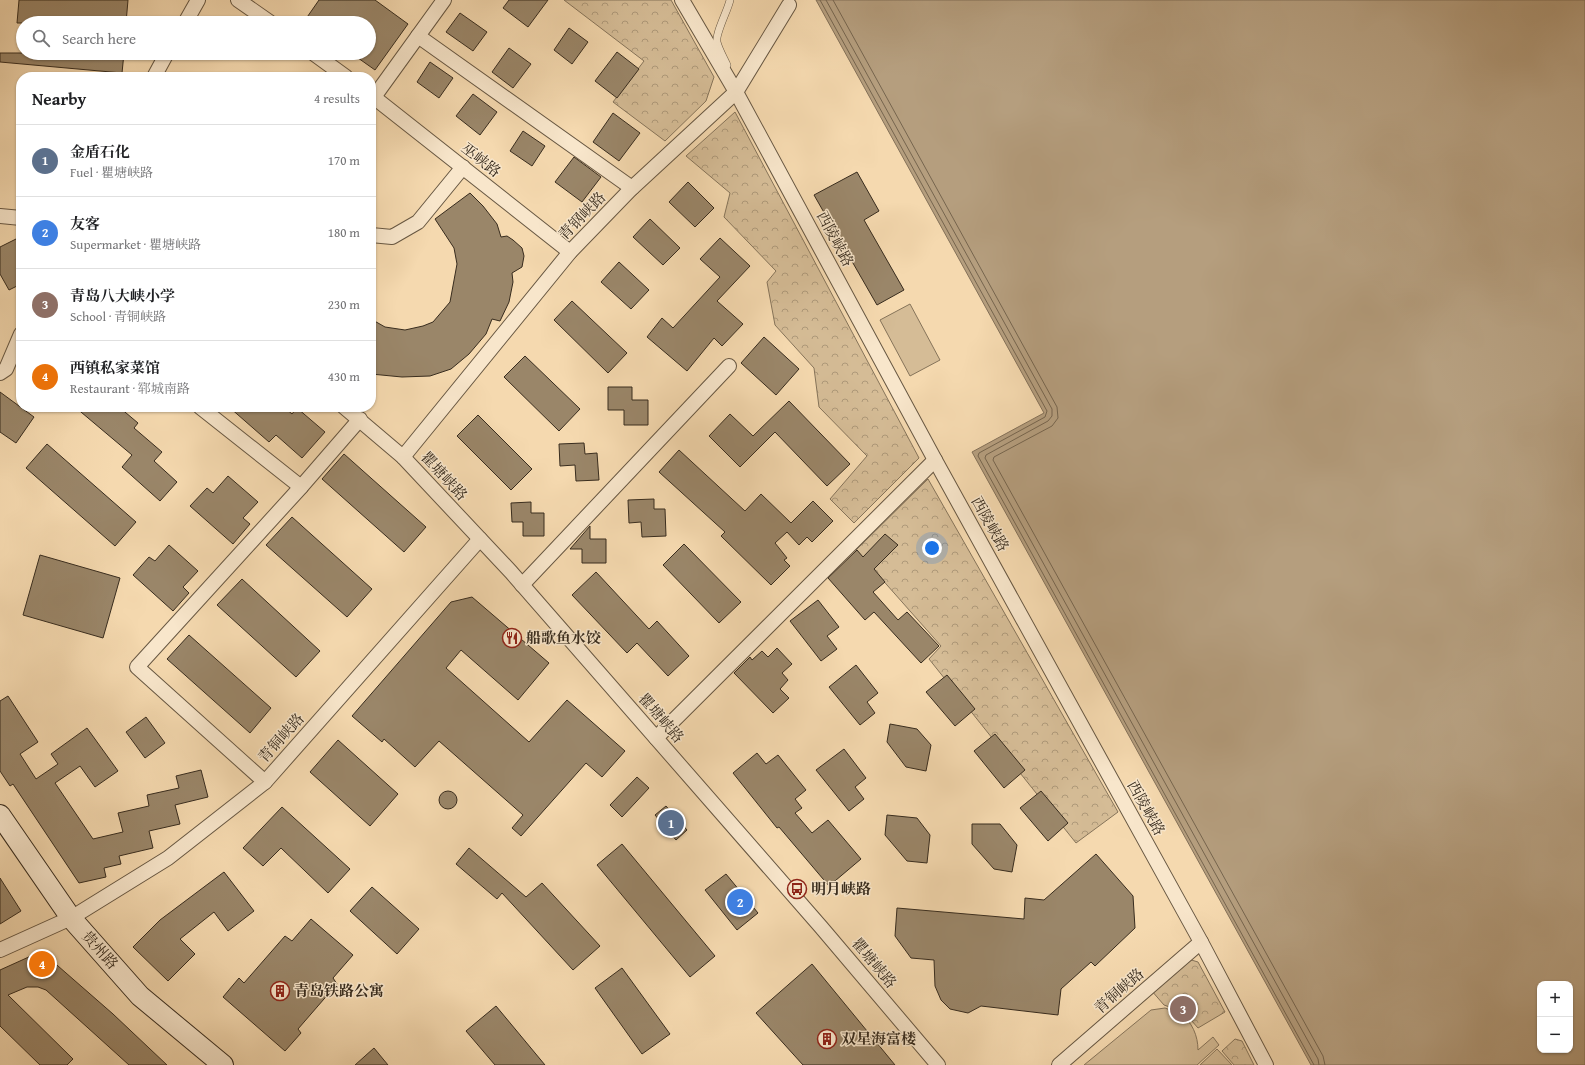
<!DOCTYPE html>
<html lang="en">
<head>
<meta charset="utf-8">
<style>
  :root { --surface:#fff; --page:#f6f6f6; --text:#202124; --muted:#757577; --line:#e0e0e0; --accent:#7c3aed }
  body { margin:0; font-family:"Gentium Book Plus","Noto Serif SC",serif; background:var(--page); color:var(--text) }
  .controls { position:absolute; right:12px; bottom:12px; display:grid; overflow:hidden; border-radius:8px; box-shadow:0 1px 3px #0004 }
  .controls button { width:36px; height:36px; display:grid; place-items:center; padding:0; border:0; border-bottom:1px solid var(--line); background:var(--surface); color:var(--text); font:20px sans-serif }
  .you { position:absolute; left:932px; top:548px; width:14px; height:14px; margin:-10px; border:3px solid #fff; border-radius:50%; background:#1a73e8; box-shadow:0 0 0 6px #1a73e833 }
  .badge { display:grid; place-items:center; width:26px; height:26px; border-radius:50%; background:var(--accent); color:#fff; font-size:13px; font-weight:700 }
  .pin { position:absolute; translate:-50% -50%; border:2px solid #fff; box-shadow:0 1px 4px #0006 }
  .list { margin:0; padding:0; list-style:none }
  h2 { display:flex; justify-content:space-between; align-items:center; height:52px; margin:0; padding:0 16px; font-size:17px }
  h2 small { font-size:13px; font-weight:400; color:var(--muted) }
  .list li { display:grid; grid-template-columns:26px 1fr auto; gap:12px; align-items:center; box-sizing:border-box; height:72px; padding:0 16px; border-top:1px solid var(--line) }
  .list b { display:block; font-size:15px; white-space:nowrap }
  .list p { margin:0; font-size:13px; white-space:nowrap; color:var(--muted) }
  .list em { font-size:13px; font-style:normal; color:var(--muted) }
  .icon { flex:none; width:22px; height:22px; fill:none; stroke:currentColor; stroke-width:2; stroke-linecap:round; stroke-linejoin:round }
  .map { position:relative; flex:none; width:1585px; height:1065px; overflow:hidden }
  .search { position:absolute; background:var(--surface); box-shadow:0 1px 3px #0004; left:16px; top:16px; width:360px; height:44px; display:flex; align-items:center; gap:10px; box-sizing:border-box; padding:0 14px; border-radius:22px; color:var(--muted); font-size:15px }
  .panel { position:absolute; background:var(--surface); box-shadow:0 1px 3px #0004; left:16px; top:72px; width:360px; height:340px; border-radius:16px }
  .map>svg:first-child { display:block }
</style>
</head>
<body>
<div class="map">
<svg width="1585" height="1065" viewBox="0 0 1585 1065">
  <defs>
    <pattern id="forest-crowns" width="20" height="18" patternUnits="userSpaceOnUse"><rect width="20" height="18" fill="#d5bc96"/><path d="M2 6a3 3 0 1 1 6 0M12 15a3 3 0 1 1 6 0" fill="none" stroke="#ae997a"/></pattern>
  </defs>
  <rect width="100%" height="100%" fill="#f5d9af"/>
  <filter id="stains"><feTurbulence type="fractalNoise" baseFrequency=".005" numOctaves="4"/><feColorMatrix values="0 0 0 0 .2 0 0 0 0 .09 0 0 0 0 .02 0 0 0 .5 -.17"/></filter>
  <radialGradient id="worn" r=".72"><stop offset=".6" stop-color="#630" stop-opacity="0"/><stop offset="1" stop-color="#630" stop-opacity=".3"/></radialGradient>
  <g fill="url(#forest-crowns)" stroke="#86745a">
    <polygon points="564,0 671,0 714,77 706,101 665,141 613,102 644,61"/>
    <polygon points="735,112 919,458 854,523 830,499 867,456 819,407 814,368 775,325 767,282 776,271 724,217 730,193 686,156"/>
    <polygon points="928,479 1118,812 1076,843 929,659 941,646 856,550"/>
    <polygon points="1188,959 1198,962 1225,1012 1198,1028 1184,1012 1164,1005 1151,990"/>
    <polygon points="1235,1039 1242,1041 1254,1065 1234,1065 1222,1051"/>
  </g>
  <g fill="#d5bc96" stroke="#86745a">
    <polygon points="910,304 940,360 910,376 880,320"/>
    <path d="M1165,1008C1169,1010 1176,1011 1180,1014C1192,1021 1198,1036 1198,1050L1213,1037L1219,1045L1197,1065H1084L1151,1010Z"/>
    <polygon points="1217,1049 1232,1065 1200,1065"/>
  </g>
  <path fill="#b59e7e" stroke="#837058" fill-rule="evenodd" d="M816,0H1585V1065H1311L972,452L1044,413ZM1540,984H1570V1050H1540Z"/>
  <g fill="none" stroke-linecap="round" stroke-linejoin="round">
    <g stroke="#76654e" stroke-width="1">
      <polyline points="820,0 1047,411 1045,417 979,453 978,456 1314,1065"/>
      <polyline points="826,0 1052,409 1052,416 1048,421 986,455 985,458 1318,1059 1319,1065"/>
      <polyline points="833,0 1057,407 1058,418 1052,426 994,457 993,460 1323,1056 1325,1065"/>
    </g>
  </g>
  <g fill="#9a8669" stroke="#382c1e">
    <polygon points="19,0 128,0 126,23 17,23"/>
    <polygon points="319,0 375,0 408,24 375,70 351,53 369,53 369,23 303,23"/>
    <polygon points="509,0 548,0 528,27 503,8"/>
    <polygon points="460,13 487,32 473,51 446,32"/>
    <polygon points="569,28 588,42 572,64 554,50"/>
    <polygon points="509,48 531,64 513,88 492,72"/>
    <polygon points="617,52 639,69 617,98 595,81"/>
    <polygon points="0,53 124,53 122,73 0,62"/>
    <polygon points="430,62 453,78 439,98 417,82"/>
    <polygon points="473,94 497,112 480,135 456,116"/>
    <polygon points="613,113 640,133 619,161 593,142"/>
    <polygon points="523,131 545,146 532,166 510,151"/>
    <polygon points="574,157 601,177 582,202 555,182"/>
    <polygon points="857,172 879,211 864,220 904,290 877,305 814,195"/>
    <polygon points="688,182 714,208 695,227 669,202"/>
    <polygon points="470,193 483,206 497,224 501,237 507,236 513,240 522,248 524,256 522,267 512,273 513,282 509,302 500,321 492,319 486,334 469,354 451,369 430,376 402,377 371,374 371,319 385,327 405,330 423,326 433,322 450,302 457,264 454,248 435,219"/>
    <polygon points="650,219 680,248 663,265 633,237"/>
    <polygon points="720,238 750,266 717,301 743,324 722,346 714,338 687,371 647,337 662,318 673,328 720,277 700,259"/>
    <polygon points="16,239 21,247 21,284 9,290 0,274 0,247"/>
    <polygon points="619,262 649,290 631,309 601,282"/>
    <polygon points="572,301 627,353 608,373 554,320"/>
    <polygon points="764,337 799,369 776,395 741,363"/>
    <polygon points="525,356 580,409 559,431 504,377"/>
    <polygon points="608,387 632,387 632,400 648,400 648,425 624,425 624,410 608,410"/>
    <polygon points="0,392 34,417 16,443 0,432"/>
    <polygon points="789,401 850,464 827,486 775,432 740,467 709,436 730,414 753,436"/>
    <polygon points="75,407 119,407 138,423 134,428 162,452 154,461 177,482 160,501 122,467 132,455"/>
    <polygon points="229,407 284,407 292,414 297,408 325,432 302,458 276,435 269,442"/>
    <polygon points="478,415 532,469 511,490 457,436"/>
    <polygon points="584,443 585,454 597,453 599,480 576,481 575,465 560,466 559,444"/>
    <polygon points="47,444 136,522 115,546 26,468"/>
    <polygon points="679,450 745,511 761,494 791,523 813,501 833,521 812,542 807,537 799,545 787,532 775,543 787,558 784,560 790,566 771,585 721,536 725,532 659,472"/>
    <polygon points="344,454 426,527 404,552 322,479"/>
    <polygon points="228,476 258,502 243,518 250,524 233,544 190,506 207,488 213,493"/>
    <polygon points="654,499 654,509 665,509 666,536 642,537 641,522 629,523 628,500"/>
    <polygon points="531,502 531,513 544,513 544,536 523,536 523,522 512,522 511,503"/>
    <polygon points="292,517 372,589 347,617 266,545"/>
    <polygon points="590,526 590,539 606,539 606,563 582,563 582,549 570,549"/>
    <polygon points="885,534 898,545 874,569 885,582 873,592 898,620 907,612 939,646 921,663 874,612 865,620 828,578 857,550 863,557"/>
    <polygon points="684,544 741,602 719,623 663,565"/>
    <polygon points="169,545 198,571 183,587 189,593 173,611 133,575 149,557 155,561"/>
    <polygon points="40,555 120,578 103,638 23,615"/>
    <polygon points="596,572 649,629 657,621 689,656 668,676 637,643 627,653 572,595"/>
    <polygon points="242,579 320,651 296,677 217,605"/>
    <polygon points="472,597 549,663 518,700 461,650 446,668 529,742 567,700 625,751 602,777 586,763 521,836 512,828 523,815 439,741 415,767 384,739 382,742 352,716 451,602"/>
    <polygon points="818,600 839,627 827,636 837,649 821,661 790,621"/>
    <polygon points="189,635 271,708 250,733 167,659"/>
    <polygon points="777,648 792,664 782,673 788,680 780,689 789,698 773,713 734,673 750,657 752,660 762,651 768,657"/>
    <polygon points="856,665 878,693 867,702 875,713 860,725 829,687"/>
    <polygon points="947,675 975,709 955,726 926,692"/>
    <polygon points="8,696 38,742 20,754 36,779 58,764 51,754 87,728 118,771 95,787 80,766 55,783 93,839 123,832 118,813 149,806 147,795 179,788 176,776 201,770 208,797 175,805 180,824 149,831 153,848 119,856 121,864 104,868 106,877 79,883 13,784 10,786 0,771 0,701"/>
    <polygon points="146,717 165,743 145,758 126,732"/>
    <polygon points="890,724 917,729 931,745 926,771 906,767 887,742"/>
    <polygon points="995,734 1025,770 1004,788 974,751"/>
    <polygon points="338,740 398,794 370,826 310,772"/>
    <polygon points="844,749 866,778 855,787 864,799 849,811 816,770"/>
    <polygon points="757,753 766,764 778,755 806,790 795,799 802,808 795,813 812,833 828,820 861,859 829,886 779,827 777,828 733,773"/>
    <polygon points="637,777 649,788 622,817 610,805"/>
    <circle cx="448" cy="800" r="9"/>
    <polygon points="1041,791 1068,823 1048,841 1020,808"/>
    <polygon points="666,806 687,830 676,840 655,815"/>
    <polygon points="282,807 350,869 328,893 281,848 263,866 243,848"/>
    <polygon points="887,815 917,818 930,835 927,863 907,861 885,835"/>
    <polygon points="972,824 1000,824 1017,845 1012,872 994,869 972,844"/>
    <polygon points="622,844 715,956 690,977 597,865"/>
    <polygon points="469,848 526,897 542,883 600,946 573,970 502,893 497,899 456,864"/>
    <polygon points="1096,854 1133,896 1135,928 1095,966 1091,962 1061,989 1058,1015 981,1006 968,1013 950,1009 941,1000 935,986 934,960 911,958 895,936 897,908 1024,919 1025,898 1044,900"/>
    <polygon points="224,872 254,911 228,931 214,912 180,939 195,954 168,981 133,947 160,920"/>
    <polygon points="726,874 758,913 737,930 705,890"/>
    <polygon points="0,878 21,911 0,924"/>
    <polygon points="372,887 419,929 397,954 350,911"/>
    <polygon points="311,919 353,955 333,978 337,984 298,1029 301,1033 285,1051 223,997 239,978 244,983 285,936 292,941"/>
    <polygon points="31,956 50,959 113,1014 167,1065 129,1065 46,990 38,987 27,987 8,995 73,1059 67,1065 40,1065 0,1026 0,970"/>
    <polygon points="812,964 895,1065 803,1065 756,1013"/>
    <polygon points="622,968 670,1034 642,1054 595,988"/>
    <polygon points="496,1006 545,1065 495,1065 466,1031"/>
    <polygon points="374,1048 388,1065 355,1065"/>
  </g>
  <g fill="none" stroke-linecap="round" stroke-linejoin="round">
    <g stroke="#675742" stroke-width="8">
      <path id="lane" d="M727,65C724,58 719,50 717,42C715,34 728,10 730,0"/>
    </g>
    <g stroke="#675742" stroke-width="16">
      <g id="street">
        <polyline points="238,0 271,23"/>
        <polyline points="682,0 736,92 935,460 1201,942 1266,1065"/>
        <polyline points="185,23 198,0"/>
        <polyline points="418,36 632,188"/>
        <polyline points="313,53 346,77"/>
        <polyline points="154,77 167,53"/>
        <polyline points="371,95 570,252"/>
        <polyline points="374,97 444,0"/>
        <polyline points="0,216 21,218"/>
        <polyline points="371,235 392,237 418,222 463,167"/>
        <polyline points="0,373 6,369 21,334"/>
        <polyline points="200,407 301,487"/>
        <polyline points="344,407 403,457 511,572 821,927 938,1065"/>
        <polyline points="403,457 570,252 632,188 736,92 789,5"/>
        <polyline points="522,585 729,366"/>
        <polyline points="656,738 935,460"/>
        <polyline points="265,782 137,667 301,487 360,419"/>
        <polyline points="0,950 71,918 168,858 265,782 480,539"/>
        <polyline points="1059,1065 1201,942"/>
      </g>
    </g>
    <g stroke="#382c1e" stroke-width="22">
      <polyline id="secondary" points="0,815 71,918 140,996 223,1065"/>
    </g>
    <use href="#lane" stroke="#f8e6cb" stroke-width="7"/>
    <use href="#street" stroke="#f8e6cb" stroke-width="14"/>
    <use href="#secondary" stroke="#f8e6cb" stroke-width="20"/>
  </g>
  <defs>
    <g id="restaurant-ring" transform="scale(1)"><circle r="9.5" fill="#f8e6cb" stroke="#8f2418" stroke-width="1.5"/><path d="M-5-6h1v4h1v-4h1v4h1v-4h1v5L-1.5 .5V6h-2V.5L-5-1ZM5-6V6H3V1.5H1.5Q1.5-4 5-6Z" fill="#8f2418"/></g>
    <g id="bus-ring" transform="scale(1)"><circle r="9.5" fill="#f8e6cb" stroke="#8f2418" stroke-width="1.5"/><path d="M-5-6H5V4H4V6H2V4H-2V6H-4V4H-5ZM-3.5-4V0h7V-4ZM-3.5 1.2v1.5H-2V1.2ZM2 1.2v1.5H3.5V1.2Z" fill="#8f2418"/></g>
    <g id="building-ring" transform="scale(1)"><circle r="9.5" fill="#f8e6cb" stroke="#8f2418" stroke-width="1.5"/><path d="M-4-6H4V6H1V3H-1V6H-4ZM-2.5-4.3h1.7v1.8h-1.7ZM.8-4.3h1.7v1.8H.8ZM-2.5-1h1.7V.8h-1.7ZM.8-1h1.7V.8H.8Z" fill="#8f2418"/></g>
  </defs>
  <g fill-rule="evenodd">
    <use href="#restaurant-ring" x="512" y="638"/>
    <use href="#bus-ring" x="797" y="889"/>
    <use href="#building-ring" x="280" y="991"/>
    <use href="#building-ring" x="827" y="1039"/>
  </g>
  <g text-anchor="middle" stroke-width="3" stroke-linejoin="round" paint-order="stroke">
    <g font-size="15" fill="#382c1e" stroke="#f8e6cb">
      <text transform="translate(481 160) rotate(38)" y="5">巫峡路</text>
      <text transform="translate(582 216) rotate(-46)" y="5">青钢峡路</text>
      <text transform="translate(835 239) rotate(62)" y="5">西陵峡路</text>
      <text transform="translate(444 476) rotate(47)" y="5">瞿塘峡路</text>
      <text transform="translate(990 524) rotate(61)" y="5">西陵峡路</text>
      <text transform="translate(661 718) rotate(49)" y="5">瞿塘峡路</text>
      <text transform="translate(281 738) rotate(-48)" y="5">青铜峡路</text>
      <text transform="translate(1146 808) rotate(61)" y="5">西陵峡路</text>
      <text transform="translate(100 950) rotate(48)" y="5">贵州路</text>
      <text transform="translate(874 963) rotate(50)" y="5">瞿塘峡路</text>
      <text transform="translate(1119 991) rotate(-41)" y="5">青铜峡路</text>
    </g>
    <g font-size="15" font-weight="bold" fill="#382c1e" stroke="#f8e6cb" text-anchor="start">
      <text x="526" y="643">船歌鱼水饺</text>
      <text x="811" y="894">明月峡路</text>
      <text x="294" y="996">青岛铁路公寓</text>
      <text x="841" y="1044">双星海富楼</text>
    </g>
  </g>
  <rect width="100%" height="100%" filter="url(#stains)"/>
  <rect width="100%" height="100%" fill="url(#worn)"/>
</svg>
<div class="controls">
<button>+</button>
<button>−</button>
</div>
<div class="you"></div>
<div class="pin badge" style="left:671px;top:823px;background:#5c6f8a">1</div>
<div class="pin badge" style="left:740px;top:902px;background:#3f7fe0">2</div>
<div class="pin badge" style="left:1183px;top:1009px;background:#8d6e63">3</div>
<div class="pin badge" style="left:42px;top:964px;background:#e8710a">4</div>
<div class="search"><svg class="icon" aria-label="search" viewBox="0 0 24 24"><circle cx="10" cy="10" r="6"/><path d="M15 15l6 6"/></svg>Search here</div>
<section class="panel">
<h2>Nearby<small>4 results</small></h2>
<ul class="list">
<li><span class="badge" style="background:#5c6f8a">1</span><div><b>金盾石化</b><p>Fuel · 瞿塘峡路</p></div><em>170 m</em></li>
<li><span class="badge" style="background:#3f7fe0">2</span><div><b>友客</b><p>Supermarket · 瞿塘峡路</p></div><em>180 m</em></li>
<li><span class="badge" style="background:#8d6e63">3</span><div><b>青岛八大峡小学</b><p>School · 青铜峡路</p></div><em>230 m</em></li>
<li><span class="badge" style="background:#e8710a">4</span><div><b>西镇私家菜馆</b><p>Restaurant · 郓城南路</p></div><em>430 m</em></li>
</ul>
</section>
</div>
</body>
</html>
